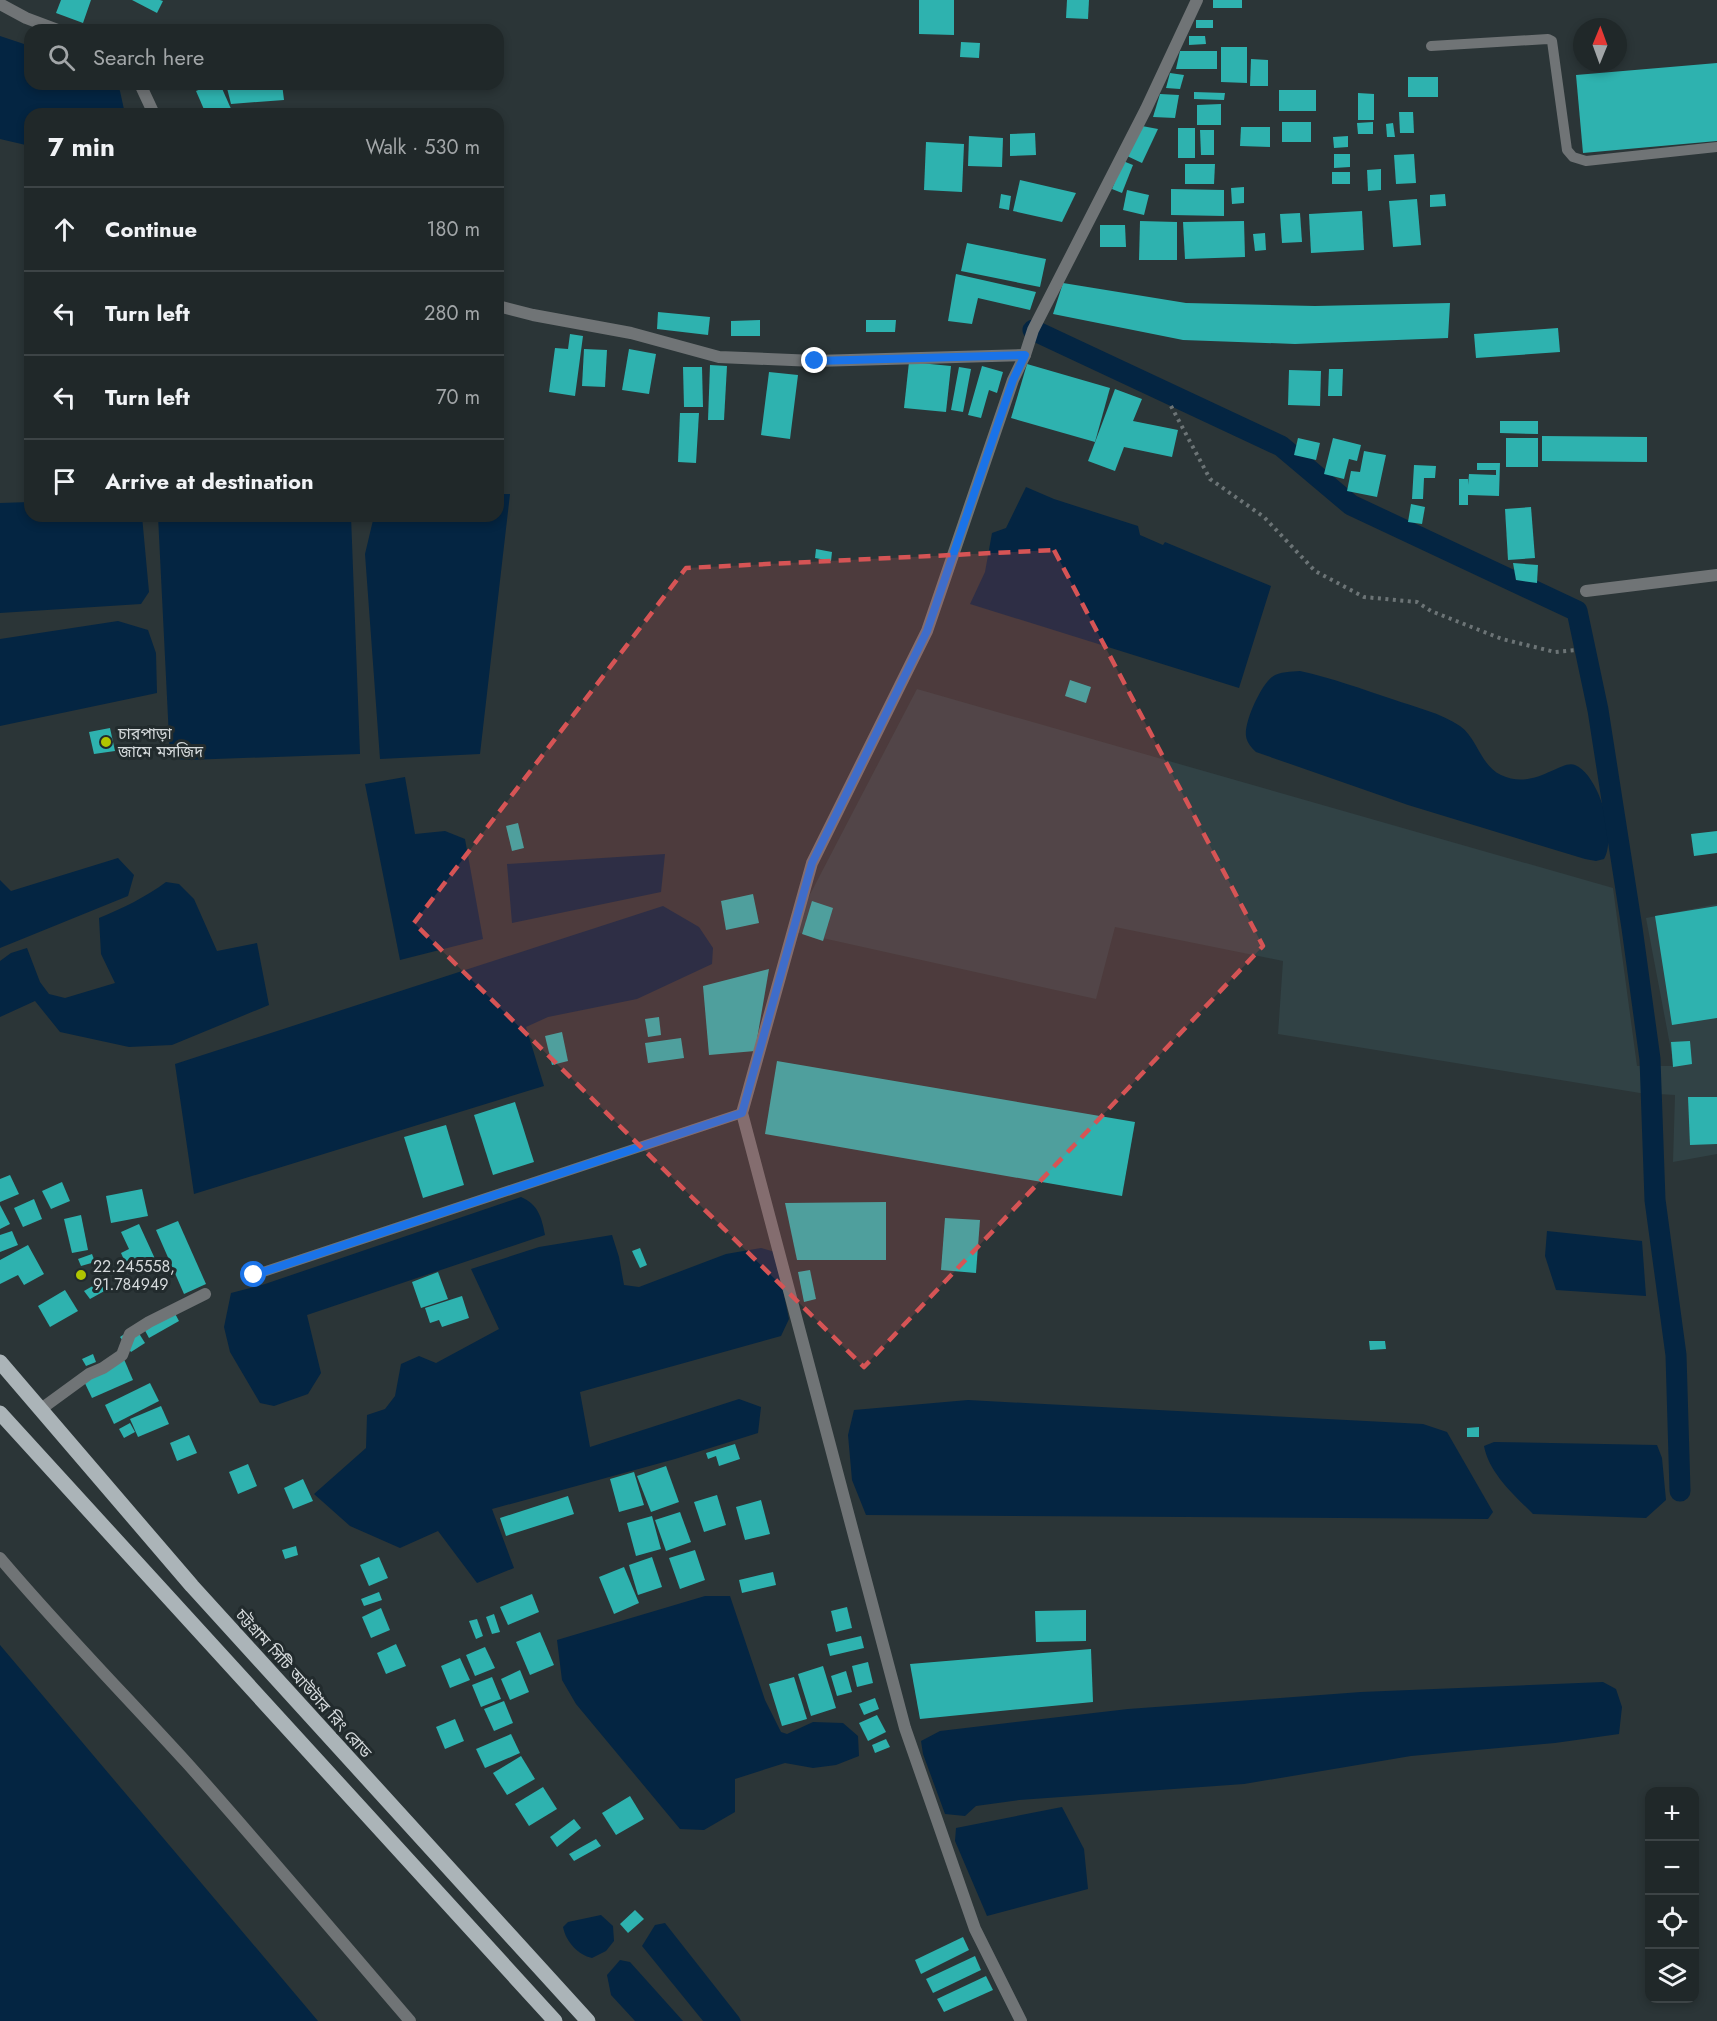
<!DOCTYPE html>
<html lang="en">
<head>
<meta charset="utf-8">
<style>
  :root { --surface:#202829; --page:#283031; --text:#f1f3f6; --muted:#a2a6a8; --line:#3d4446 }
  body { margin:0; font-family:Jost,"Noto Sans Bengali",sans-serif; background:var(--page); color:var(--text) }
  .controls { position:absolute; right:18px; bottom:18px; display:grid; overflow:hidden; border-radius:12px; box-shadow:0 3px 9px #0003 }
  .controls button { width:54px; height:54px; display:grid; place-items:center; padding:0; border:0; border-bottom:2px solid var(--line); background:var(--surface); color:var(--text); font:30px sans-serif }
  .compass { position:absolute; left:1573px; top:18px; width:54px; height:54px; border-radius:50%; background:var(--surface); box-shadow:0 3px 9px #0003; rotate:1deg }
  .stop { position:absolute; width:18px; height:18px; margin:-14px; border:4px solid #1a73e8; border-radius:50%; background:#fff }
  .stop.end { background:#1a73e8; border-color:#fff; box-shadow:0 2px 6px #0008 }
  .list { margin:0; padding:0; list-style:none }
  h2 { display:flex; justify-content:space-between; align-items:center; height:78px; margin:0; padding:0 24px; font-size:26px }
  h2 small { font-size:20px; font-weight:400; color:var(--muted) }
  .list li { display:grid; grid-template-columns:39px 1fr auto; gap:18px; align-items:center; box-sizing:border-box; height:84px; padding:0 24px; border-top:2px solid var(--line) }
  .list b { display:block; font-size:22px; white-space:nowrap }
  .list em { font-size:20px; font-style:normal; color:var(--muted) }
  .icon { flex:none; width:33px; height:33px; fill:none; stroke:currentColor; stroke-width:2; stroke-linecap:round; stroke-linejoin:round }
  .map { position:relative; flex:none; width:1717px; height:2021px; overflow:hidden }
  .search { position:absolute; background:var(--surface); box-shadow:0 3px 9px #0003; left:24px; top:24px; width:480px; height:66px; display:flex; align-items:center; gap:15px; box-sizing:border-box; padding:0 21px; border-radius:18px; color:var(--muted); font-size:22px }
  .panel { position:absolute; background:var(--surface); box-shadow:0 3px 9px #0003; left:24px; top:108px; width:480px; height:414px; border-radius:18px }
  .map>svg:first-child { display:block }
</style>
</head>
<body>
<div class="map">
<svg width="1717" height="2021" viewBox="0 0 1717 2021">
  <rect width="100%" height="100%" fill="#2b3537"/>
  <polygon fill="#314245" points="917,689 1613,888 1637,1066 1674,1066 1646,918 1717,904 1717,1154 1673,1162 1675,1095 1640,1093 1278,1034 1283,961 1115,927 1096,999 791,931"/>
  <g fill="#042542">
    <polygon points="0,36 30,46 30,84 117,84 120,91 125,114 30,114 30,146 0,139"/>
    <polygon points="1026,487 1054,499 1138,526 1140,535 1163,545 1165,542 1271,586 1239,688 970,604 985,572 992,533 1006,528"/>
    <polygon points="498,494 510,494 480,754 380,759 365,554 374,516 498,516"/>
    <polygon points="30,502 30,516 142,516 149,592 141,604 0,613 0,503"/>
    <polygon points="158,516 351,516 360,754 187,760 170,758"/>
    <polygon points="118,621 148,630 156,653 157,693 0,726 0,639"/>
    <path d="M1300,671C1332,678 1362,689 1392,699C1415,707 1441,713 1460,726C1478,739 1480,765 1501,775C1534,791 1561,759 1575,765C1599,775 1617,837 1604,859L1596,861L1585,859L1408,805L1256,752C1251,747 1247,743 1246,736C1244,722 1261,685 1272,677C1280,671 1291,672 1300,671Z"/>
    <polygon points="405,777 415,834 445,831 465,839 483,939 400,960 365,784"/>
    <polygon points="665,854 661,892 512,923 507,864"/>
    <polygon points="118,858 134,875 128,896 0,948 0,880 11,891"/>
    <path d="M166,882L179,884L194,899L217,951L257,943L269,1005L172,1045L129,1047L60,1032L35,1001L0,1017V961L11,953L27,948L40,982L49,994L65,998L115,983L101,954L99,918C123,908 146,897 166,882Z"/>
    <polygon points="663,906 699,927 713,948 712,964 637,999 548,1017 526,1027 544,1086 194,1194 175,1064"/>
    <path d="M521,1197C538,1204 542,1218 545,1235L307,1315L321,1373L308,1394L274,1406L260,1403L230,1352L224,1327L231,1293L265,1284Z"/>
    <polygon points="1547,1231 1642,1241 1646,1296 1556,1290 1545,1256"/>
    <polygon points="612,1235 619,1257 624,1285 639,1287 726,1254 761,1248 775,1252 789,1319 781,1336 580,1392 590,1447 739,1399 761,1407 758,1433 675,1459 492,1509 514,1568 477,1583 438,1531 400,1548 350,1526 314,1494 366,1448 367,1415 385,1409 395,1396 401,1364 419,1356 436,1363 499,1329 471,1269 539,1247"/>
    <polygon points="968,1400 1423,1424 1447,1432 1493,1512 1488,1519 866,1515 852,1480 848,1435 854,1410"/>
    <path d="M1494,1442L1657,1445L1662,1458L1666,1500L1646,1518L1533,1514C1514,1495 1489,1473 1484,1446Z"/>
    <polygon points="705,1596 730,1596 765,1700 781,1732 787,1734 813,1722 843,1723 858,1736 859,1756 836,1765 813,1768 785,1763 735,1779 735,1812 704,1830 680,1829 576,1704 562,1680 557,1640"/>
    <polygon points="0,1645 318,2021 0,2021"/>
    <polygon points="1603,1682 1616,1689 1622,1707 1619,1734 1555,1743 1411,1756 1244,1784 1019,1800 976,1806 965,1816 945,1814 923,1754 921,1741 940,1731 1128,1709 1361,1692"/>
    <polygon points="1062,1807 1084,1849 1088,1889 987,1916 955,1841 956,1828"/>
    <path d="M601,1915L613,1926L614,1941L606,1951L592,1958C578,1955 566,1942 563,1927L568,1922Z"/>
    <polygon points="665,1923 739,2017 741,2021 703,2021 642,1946 655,1925"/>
    <polygon points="620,1960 630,1962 683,2021 635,2021 611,1995 607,1975"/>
  </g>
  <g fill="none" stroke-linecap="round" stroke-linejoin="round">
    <polyline stroke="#042542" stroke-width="21" points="1033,330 1281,446 1351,505 1577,611 1598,710 1632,928 1650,1059 1655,1200 1676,1355 1680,1491"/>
  </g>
  <g fill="#2eb2af">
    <polygon points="61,0 91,0 83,23 56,13"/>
    <polygon points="132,0 160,0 163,1 157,13"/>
    <polygon points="919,0 954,0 954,35 919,34"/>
    <polygon points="1067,0 1089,0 1088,19 1066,18"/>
    <rect x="1213" y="0" width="29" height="8"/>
    <rect x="1196" y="20" width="17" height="8"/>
    <polygon points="1189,36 1205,36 1206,44 1189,45"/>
    <polygon points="961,42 980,43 979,58 960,57"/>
    <polygon points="1221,47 1247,47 1247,83 1221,82"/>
    <polygon points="1180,51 1217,51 1217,69 1176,69"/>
    <polygon points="1251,59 1268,60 1268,86 1250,86"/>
    <polygon points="1717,63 1717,141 1583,153 1576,75"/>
    <polygon points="1170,73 1184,75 1180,89 1166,88"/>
    <rect x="1408" y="77" width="30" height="20"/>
    <polygon points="212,84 220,84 232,111 225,114 206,114 196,91"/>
    <polygon points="226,84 282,84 284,100 231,104"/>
    <rect x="1279" y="90" width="37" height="21"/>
    <polygon points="1194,92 1225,93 1224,100 1194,99"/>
    <polygon points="1358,93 1374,94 1374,120 1358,120"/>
    <polygon points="1160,94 1179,95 1175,118 1153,117"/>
    <polygon points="1221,104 1221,125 1197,125 1197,105"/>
    <polygon points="1399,112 1413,112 1414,133 1400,133"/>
    <rect x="1282" y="122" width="29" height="20"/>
    <polygon points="1373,122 1373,134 1358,134 1357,123"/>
    <polygon points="1393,123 1395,137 1387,137 1386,124"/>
    <polygon points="1142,126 1158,129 1142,163 1127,156"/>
    <polygon points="1241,127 1270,127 1270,147 1240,146"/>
    <rect x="1178" y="128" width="17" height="30"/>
    <polygon points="1200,130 1214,130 1214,155 1201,155"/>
    <polygon points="1035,133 1036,155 1010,156 1010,134"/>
    <polygon points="969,136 1003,138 1002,167 968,166"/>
    <polygon points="1348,136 1348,147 1334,148 1333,137"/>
    <polygon points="926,142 964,144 962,192 924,190"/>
    <polygon points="1334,154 1350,154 1350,167 1334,168"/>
    <polygon points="1414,154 1416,183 1396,184 1394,155"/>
    <polygon points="1123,161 1133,165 1122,193 1112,189"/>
    <polygon points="1185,164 1215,164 1214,184 1185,184"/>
    <polygon points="1381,169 1381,190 1368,191 1367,170"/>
    <rect x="1332" y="172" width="18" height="12"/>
    <polygon points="1020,180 1076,193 1062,222 1013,211"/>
    <polygon points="1244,187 1244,203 1232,204 1231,188"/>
    <polygon points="1171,189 1224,190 1224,216 1171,215"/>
    <polygon points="1127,190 1149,195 1144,215 1123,210"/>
    <polygon points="1001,194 1011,196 1009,210 999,208"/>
    <polygon points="1445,194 1446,206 1430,207 1430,195"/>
    <polygon points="1417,199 1421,245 1393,247 1389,201"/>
    <polygon points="1362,211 1364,250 1311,253 1309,214"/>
    <polygon points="1300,213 1302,242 1282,243 1280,214"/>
    <polygon points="1140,221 1177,222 1177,260 1139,260"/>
    <polygon points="1244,221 1245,257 1185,259 1183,222"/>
    <polygon points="1100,225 1125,225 1126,247 1100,247"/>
    <polygon points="1265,233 1266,250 1255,251 1253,234"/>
    <polygon points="967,243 1046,259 1040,287 961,271"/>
    <polygon points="956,274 1036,292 1030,310 978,298 972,324 948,321"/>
    <polygon points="1063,283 1186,303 1315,306 1450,303 1448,338 1295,344 1183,340 1053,314"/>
    <polygon points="658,312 710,317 708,335 657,329"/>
    <polygon points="760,320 760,336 731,336 731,321"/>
    <polygon points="866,320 896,320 895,332 866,332"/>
    <polygon points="1558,328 1560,352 1476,358 1474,334"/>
    <polygon points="570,334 583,336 575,396 549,392 555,348 568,349"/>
    <polygon points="584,349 607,350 605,387 582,386"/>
    <polygon points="629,349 656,354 649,394 622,390"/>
    <polygon points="909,362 951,366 946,412 904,408"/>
    <polygon points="1027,364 1110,388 1095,442 1011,418"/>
    <polygon points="710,365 727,366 724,420 708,420"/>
    <polygon points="982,366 1003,372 997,393 989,390 981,418 968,415"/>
    <polygon points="683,367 702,367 703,407 684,407"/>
    <polygon points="959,367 971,369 963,412 951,410"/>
    <polygon points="1329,369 1343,369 1342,396 1328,396"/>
    <polygon points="1289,370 1321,371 1320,406 1288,405"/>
    <polygon points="769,372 798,375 790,439 761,435"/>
    <polygon points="1115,389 1142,399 1133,421 1178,430 1172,457 1124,447 1115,471 1088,461"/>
    <polygon points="680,413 699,413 696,463 678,462"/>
    <polygon points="1500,421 1538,421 1538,434 1500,433"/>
    <polygon points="1542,436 1647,437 1647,462 1542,461"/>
    <polygon points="1298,438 1320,443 1316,460 1294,455"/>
    <polygon points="1333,438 1361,445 1357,461 1349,459 1344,479 1324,474"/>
    <rect x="1506" y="438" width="32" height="29"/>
    <polygon points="1364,451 1386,455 1377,497 1347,491 1351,471 1360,472"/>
    <polygon points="1477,463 1500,463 1499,496 1468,495 1468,505 1459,505 1459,479 1468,479 1468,485 1469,474 1496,475 1496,470 1477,470"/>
    <polygon points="1414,465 1436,466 1435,478 1424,478 1423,499 1412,499"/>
    <polygon points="1411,504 1425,507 1422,524 1408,522"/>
    <polygon points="1531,507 1535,558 1508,560 1505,509"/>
    <polygon points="816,549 832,552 831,561 815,558"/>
    <polygon points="1513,563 1538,565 1537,583 1516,580"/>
    <polygon points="1070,680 1091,687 1086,703 1065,696"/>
    <polygon points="110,728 115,751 94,754 89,732"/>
    <polygon points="518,823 524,848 512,851 506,826"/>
    <polygon points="1717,831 1717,853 1694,856 1691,834"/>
    <polygon points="753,894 759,923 726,930 721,901"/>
    <polygon points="812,901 833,908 823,941 802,934"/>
    <polygon points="1717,906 1717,1018 1672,1025 1655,916"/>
    <polygon points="769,969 755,1051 709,1055 703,986"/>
    <polygon points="659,1017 661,1035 648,1037 645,1019"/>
    <polygon points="562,1032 568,1061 552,1065 545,1036"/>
    <polygon points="681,1038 684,1058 648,1063 645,1043"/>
    <polygon points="1690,1041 1692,1064 1673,1067 1671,1042"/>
    <polygon points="777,1061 1135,1122 1122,1196 765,1134"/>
    <polygon points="1688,1097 1717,1097 1717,1144 1690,1145"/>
    <polygon points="515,1102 534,1162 493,1175 474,1115"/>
    <polygon points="446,1125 464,1185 423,1198 404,1137"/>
    <polygon points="10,1175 19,1194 0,1202 0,1179"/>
    <polygon points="62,1182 70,1201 51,1209 42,1191"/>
    <polygon points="142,1189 148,1216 111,1223 106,1196"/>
    <polygon points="34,1199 42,1219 23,1227 14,1208"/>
    <polygon points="886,1202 886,1260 797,1260 785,1203"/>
    <polygon points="0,1205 10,1224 0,1229"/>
    <polygon points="81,1215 88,1250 72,1253 64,1219"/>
    <polygon points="945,1218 980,1220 976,1273 941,1270"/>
    <polygon points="178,1221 206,1284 184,1294 156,1230"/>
    <polygon points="139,1224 156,1261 130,1273 121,1253 129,1249 121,1232"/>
    <polygon points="12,1231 18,1245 0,1252 0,1235"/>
    <polygon points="28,1245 44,1274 24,1285 18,1275 0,1284 0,1260"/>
    <polygon points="640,1248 647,1265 640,1268 632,1251"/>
    <polygon points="92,1254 95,1262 81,1266 78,1259"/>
    <polygon points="810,1270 816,1299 804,1302 798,1272"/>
    <polygon points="438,1272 448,1299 421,1308 412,1282"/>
    <polygon points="103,1280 108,1289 90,1299 84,1291"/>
    <polygon points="65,1290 78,1311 50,1327 38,1306"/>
    <polygon points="462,1296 469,1318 442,1327 439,1320 430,1323 425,1308"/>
    <polygon points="172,1308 179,1321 149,1338 142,1325"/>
    <polygon points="135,1327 145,1343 131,1352 120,1337"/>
    <polygon points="1369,1341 1385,1341 1386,1349 1370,1350"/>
    <polygon points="93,1354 96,1362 86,1366 82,1359"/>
    <polygon points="123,1357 133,1380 92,1398 81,1375"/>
    <polygon points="150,1383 159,1401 114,1424 105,1405"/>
    <polygon points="161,1406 169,1424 138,1437 130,1419"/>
    <polygon points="130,1423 135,1432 124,1438 119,1429"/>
    <polygon points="1479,1427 1479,1437 1467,1437 1467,1428"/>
    <polygon points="189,1435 197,1453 177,1461 170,1443"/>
    <polygon points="735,1444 740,1459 719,1466 716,1456 708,1459 706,1453"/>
    <polygon points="248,1464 257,1486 238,1494 229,1472"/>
    <polygon points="666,1466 679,1502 651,1512 637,1476"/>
    <polygon points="634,1472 644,1505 619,1512 610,1479"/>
    <polygon points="303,1479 313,1501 293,1509 284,1488"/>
    <polygon points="717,1495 726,1525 704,1532 694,1502"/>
    <polygon points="568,1496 574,1514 506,1536 500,1518"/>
    <polygon points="761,1500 770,1534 745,1540 736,1507"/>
    <polygon points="680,1512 691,1542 666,1551 655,1520"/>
    <polygon points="652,1516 661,1549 636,1556 627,1523"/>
    <polygon points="296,1546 298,1555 285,1559 282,1550"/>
    <polygon points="695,1550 705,1580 680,1589 669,1558"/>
    <polygon points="379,1557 388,1578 369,1586 360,1565"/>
    <polygon points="652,1557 662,1587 638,1595 629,1565"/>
    <polygon points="624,1567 639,1603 614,1614 599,1577"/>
    <polygon points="773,1572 776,1585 742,1593 739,1580"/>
    <polygon points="379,1592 382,1600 364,1606 361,1599"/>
    <polygon points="532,1594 539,1612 508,1625 500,1607"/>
    <polygon points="847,1607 852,1628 836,1632 831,1611"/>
    <polygon points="381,1608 390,1630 371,1638 362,1617"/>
    <polygon points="1086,1610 1086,1641 1036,1642 1035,1611"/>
    <polygon points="494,1614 500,1632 492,1634 486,1617"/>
    <polygon points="477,1619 483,1636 476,1639 469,1621"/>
    <polygon points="540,1632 554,1665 530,1675 516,1642"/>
    <polygon points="861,1636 864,1648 830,1656 827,1644"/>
    <polygon points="396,1644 406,1666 386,1674 377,1653"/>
    <polygon points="485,1647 495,1668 475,1676 466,1655"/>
    <polygon points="1091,1649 1093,1702 920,1719 910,1664"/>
    <polygon points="460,1658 470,1680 450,1688 441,1666"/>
    <polygon points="868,1662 873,1683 857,1687 852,1666"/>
    <polygon points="823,1666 836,1708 811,1716 798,1674"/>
    <polygon points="520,1670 529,1692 510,1700 501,1679"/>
    <polygon points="846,1671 852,1692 837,1696 831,1676"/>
    <polygon points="492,1677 501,1699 481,1707 472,1685"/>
    <polygon points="794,1677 807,1719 782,1726 769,1684"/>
    <polygon points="875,1698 879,1709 864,1715 859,1704"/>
    <polygon points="504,1701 513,1723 494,1731 484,1709"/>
    <polygon points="877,1715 886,1732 868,1741 859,1723"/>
    <polygon points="455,1719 464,1741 445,1749 436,1727"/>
    <polygon points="511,1734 520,1753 485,1768 476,1749"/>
    <polygon points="886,1739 890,1747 875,1753 872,1745"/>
    <polygon points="521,1756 535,1779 507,1795 493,1773"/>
    <polygon points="543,1787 557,1809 529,1826 515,1804"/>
    <polygon points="630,1796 644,1819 616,1835 602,1813"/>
    <polygon points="574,1819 581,1828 557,1847 550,1837"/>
    <polygon points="596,1839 601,1846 574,1861 569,1854"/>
    <polygon points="635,1910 644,1919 628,1933 620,1924"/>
    <polygon points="963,1937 969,1950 921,1974 915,1960"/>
    <polygon points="975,1956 981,1970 933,1993 926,1979"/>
    <polygon points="986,1976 993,1990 944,2012 937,1999"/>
  </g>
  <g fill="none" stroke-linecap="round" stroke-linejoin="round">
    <polyline stroke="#6c7476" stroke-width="4" stroke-dasharray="3 4.5" stroke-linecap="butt" points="1171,406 1210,479 1264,517 1315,571 1364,597 1417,602 1431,611 1502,639 1555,652 1577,650"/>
    <g stroke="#707476" stroke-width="10">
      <polyline points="1431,46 1548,39 1552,41 1567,150 1573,157 1586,161 1717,147"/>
      <polyline points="254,1275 742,1113"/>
    </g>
    <g stroke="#707476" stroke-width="12">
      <polyline points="0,4 26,18 58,30"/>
      <polyline points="140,84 154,114"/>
      <polyline points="498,306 533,315 631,333 719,357 815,361 1025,355"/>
      <polyline points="1586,591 1717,575"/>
      <polyline points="41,1409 89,1374 103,1368 122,1355 130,1334 149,1322 205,1294"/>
      <path d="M0,1558C60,1629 125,1695 187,1763C263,1848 336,1935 410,2021"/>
      <polyline points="1021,2021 975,1929 905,1728 742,1113 812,863 927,631 1013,380 1025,355 1033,330 1146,109 1197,0"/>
    </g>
    <g stroke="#abb4b8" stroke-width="15">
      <polyline points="0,1362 192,1586 588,2021"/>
      <polyline points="0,1413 555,2021"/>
    </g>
  </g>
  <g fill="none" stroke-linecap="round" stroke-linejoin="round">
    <polyline stroke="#1a73e8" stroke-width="8" points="254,1275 742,1113 812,863 927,631 1013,380 1025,355 815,361"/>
  </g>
  <path fill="#d65455" fill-opacity="0.2" stroke="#d65455" stroke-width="4.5" stroke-dasharray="12 8" stroke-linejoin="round" d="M1054,550L1263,946L864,1367L414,923L686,568Z"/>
  <g fill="#b0c500" stroke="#222b2d" stroke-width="2">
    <circle cx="106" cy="742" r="6"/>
    <circle cx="81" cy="1275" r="6"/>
  </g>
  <g text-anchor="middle" stroke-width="6" stroke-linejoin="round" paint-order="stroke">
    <g font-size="16" fill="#d5dadc" stroke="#222b2d" text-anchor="start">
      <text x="118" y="739">চারপাড়া<tspan x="118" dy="18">জামে মসজিদ</tspan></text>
      <text x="93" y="1272">22.245558,<tspan x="93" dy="18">91.784949</tspan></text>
    </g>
    <g font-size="16" fill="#d5dadc" stroke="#222b2d">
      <text transform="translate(304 1683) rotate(48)" y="6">চট্টগ্রাম সিটি আউটার রিং রোড</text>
    </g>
  </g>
</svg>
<div class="controls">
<button>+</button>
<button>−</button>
<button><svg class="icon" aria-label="locate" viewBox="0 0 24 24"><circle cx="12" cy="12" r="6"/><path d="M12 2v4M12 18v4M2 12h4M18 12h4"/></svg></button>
<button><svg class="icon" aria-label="layers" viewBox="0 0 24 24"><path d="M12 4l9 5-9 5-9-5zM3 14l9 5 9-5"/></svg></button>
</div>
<svg class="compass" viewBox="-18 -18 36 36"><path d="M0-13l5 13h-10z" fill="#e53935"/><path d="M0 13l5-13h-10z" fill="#a2a6a8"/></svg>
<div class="stop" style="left:254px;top:1275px"></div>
<div class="stop end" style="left:815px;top:361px"></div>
<div class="search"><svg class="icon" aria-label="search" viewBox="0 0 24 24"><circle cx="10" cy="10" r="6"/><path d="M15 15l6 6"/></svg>Search here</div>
<section class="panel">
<h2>7 min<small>Walk · 530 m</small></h2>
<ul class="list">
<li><svg class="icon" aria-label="ahead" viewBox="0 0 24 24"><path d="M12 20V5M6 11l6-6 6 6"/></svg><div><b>Continue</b></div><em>180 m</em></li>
<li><svg class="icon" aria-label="left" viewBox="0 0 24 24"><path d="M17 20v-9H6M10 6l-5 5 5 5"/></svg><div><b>Turn left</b></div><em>280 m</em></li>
<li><svg class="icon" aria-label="left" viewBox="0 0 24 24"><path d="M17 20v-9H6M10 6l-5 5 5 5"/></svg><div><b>Turn left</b></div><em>70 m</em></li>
<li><svg class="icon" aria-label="arrive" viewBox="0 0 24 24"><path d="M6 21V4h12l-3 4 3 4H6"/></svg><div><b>Arrive at destination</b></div></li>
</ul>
</section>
</div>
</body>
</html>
